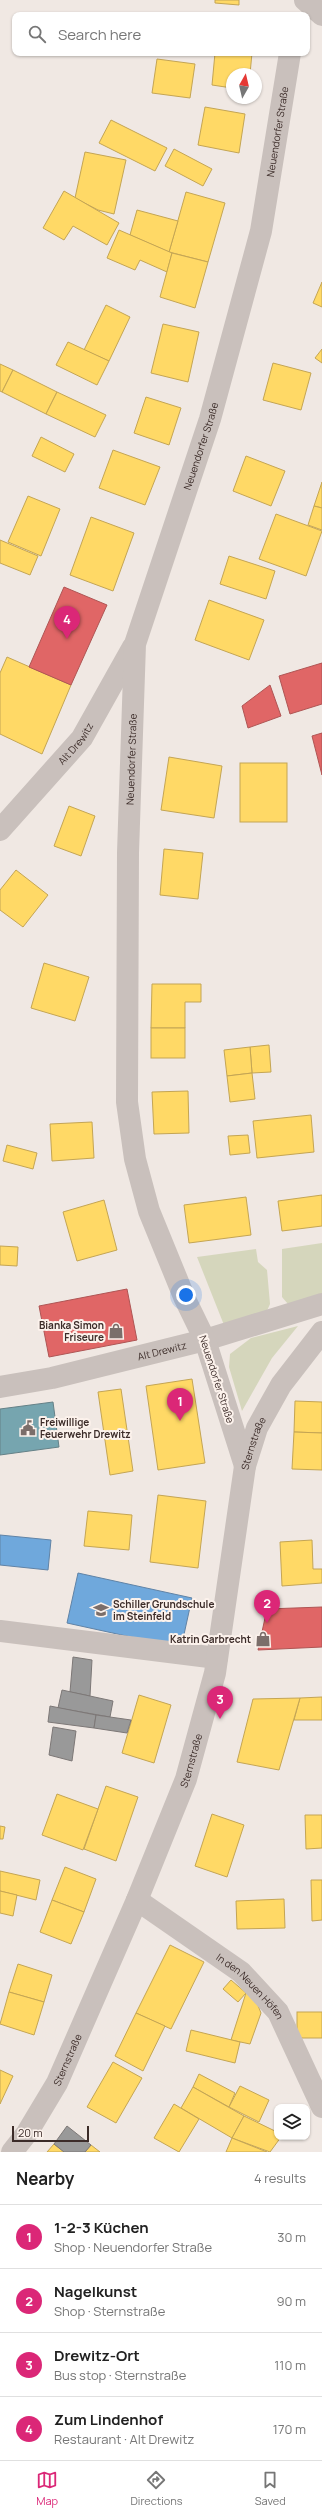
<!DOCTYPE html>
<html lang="en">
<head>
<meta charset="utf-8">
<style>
  :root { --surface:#fff; --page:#f6f6f6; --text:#222; --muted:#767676; --line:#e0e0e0; --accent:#db2777 }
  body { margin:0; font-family:Manrope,sans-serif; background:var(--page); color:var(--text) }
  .controls { position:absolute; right:12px; bottom:12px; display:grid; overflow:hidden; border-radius:8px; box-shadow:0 1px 3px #0004 }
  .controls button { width:36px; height:36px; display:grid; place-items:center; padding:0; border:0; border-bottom:1px solid var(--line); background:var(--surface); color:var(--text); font:20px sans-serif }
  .compass { position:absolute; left:226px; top:68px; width:36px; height:36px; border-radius:50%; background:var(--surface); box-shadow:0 1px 3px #0004; rotate:8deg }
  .scale { position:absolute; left:12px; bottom:10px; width:77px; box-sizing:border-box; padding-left:4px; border:2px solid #3c2c29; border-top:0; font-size:11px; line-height:14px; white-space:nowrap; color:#3c2c29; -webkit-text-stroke:3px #fcf2ec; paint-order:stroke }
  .you { position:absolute; left:186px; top:1295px; width:14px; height:14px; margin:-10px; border:3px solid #fff; border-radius:50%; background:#1a73e8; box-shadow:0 0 0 6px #1a73e833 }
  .badge { display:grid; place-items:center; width:26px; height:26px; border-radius:50%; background:var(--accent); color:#fff; font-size:13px; font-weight:700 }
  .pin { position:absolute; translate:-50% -33px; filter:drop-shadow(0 1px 2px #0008) }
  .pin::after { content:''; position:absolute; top:21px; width:14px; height:12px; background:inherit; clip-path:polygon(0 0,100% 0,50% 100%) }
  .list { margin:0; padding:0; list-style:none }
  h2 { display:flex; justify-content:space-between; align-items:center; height:52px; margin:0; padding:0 16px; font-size:17px }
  h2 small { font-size:13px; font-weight:400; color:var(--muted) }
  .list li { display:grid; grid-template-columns:26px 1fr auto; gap:12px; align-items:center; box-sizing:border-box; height:64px; padding:0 16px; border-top:1px solid var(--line) }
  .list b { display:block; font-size:15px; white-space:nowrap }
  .list p { margin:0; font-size:13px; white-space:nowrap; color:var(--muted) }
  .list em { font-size:13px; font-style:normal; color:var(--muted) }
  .icon { flex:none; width:22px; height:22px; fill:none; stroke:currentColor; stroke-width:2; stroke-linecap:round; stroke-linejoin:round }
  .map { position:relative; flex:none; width:322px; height:2152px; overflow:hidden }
  .search { position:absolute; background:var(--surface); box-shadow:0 1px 3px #0004; left:12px; right:12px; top:12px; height:44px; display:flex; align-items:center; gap:10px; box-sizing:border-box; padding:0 14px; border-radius:8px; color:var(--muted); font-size:15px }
  .sheet { height:308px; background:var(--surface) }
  nav { display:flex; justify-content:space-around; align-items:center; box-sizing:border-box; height:56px; border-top:1px solid var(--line); background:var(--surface); font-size:11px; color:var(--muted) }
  nav a { display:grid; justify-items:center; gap:2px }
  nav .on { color:var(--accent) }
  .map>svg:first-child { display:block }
</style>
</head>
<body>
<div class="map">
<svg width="322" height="2152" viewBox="0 0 322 2152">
  <rect width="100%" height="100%" fill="#f0e8e3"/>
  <g fill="#d5d6bc">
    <polygon points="322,1243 322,1294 288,1304 282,1297 282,1249"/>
    <polygon points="256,1249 258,1262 267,1270 270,1304 266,1313 224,1325 197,1257"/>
    <polygon points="298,1326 272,1358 242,1411 229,1367 230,1354 251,1338"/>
  </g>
  <g fill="#ffd966" stroke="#c4a554">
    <polygon points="215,0 239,0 239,5 215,3"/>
    <polygon points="215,53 252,53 250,74 232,74 232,88 212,85"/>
    <polygon points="157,59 195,64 190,98 152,93"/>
    <polygon points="205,107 245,114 239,153 198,145"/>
    <polygon points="111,120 167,148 155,171 99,143"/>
    <polygon points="174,149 212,169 203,186 165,166"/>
    <polygon points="85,152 126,160 114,214 98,210 75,198"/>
    <polygon points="64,191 119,223 107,245 73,226 64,240 43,228"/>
    <polygon points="186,192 225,203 208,262 169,252"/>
    <polygon points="137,210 178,221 169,252 130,235"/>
    <polygon points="119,230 172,253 167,272 140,260 135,270 107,258"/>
    <polygon points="172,253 208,262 195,308 160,297"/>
    <polygon points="322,282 322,307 313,303"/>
    <polygon points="106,305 130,317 109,361 84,350"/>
    <polygon points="163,324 199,332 188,382 151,373"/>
    <polygon points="68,342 109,361 97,385 56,365"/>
    <polygon points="322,349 322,363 315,358"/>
    <polygon points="273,363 311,373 301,410 263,400"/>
    <polygon points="0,364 13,370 2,392 0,391"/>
    <polygon points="13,370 57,392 46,414 2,392"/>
    <polygon points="57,392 106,415 95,437 46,414"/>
    <polygon points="146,397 181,408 169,445 134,433"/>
    <polygon points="41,437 74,454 65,472 32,456"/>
    <polygon points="113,450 160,467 145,505 99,488"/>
    <polygon points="246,456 285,471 271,506 233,491"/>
    <polygon points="322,482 322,508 314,506"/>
    <polygon points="28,496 60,509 41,556 8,542"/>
    <polygon points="314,506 322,508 322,530 308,525"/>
    <polygon points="276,514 322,531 306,576 259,559"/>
    <polygon points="91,517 134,533 113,591 70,575"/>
    <polygon points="0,540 38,556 30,575 0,563"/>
    <polygon points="229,556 275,571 266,599 220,584"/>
    <polygon points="209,600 264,620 249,660 195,640"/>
    <polygon points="7,657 71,685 42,754 0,734 0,673"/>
    <polygon points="169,757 222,766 214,818 161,810"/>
    <rect x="240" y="763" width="47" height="59"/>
    <polygon points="69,806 95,816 81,856 54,846"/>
    <polygon points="164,849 203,853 198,899 160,895"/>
    <polygon points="16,870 48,895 23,927 0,910 0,890"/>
    <polygon points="44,963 89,977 75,1021 31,1008"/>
    <polygon points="152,984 201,984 201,1002 185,1002 185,1028 151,1028"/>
    <rect x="151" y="1028" width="34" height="30"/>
    <polygon points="269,1045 271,1072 252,1073 250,1047"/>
    <polygon points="250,1047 252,1073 227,1076 224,1050"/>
    <polygon points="252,1073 255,1099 230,1102 227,1076"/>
    <polygon points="188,1091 189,1133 154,1134 152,1092"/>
    <polygon points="311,1115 314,1152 257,1158 253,1121"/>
    <polygon points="92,1122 94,1158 52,1161 50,1124"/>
    <polygon points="248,1135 250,1153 230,1155 228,1136"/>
    <polygon points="7,1145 37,1153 33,1169 3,1161"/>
    <polygon points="322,1195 322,1226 282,1231 278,1201"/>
    <polygon points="246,1197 251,1235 189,1243 184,1205"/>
    <polygon points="104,1200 117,1250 77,1261 63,1212"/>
    <polygon points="0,1246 18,1247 17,1266 0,1265"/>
    <polygon points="192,1379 205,1463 158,1470 146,1386"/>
    <polygon points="121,1389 133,1471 110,1475 98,1392"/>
    <polygon points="295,1401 322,1402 322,1433 294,1432"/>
    <polygon points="294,1432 322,1433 322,1470 292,1469"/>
    <polygon points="158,1495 206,1501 198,1568 150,1562"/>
    <polygon points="88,1511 132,1515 129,1550 84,1546"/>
    <polygon points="312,1540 313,1569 322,1569 322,1583 282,1586 280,1542"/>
    <polygon points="139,1695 171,1705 154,1763 122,1753"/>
    <polygon points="322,1697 322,1720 294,1720 300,1698"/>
    <polygon points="300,1698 279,1770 237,1762 253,1699"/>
    <polygon points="106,1786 138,1797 116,1861 84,1849"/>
    <polygon points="57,1794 98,1809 83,1850 42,1835"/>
    <polygon points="212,1814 244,1825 227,1877 195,1866"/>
    <polygon points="305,1815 322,1815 322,1848 306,1849"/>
    <polygon points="0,1826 5,1827 3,1839 0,1839"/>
    <polygon points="65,1867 96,1879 84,1912 52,1900"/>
    <polygon points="0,1871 40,1880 36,1900 0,1891"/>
    <polygon points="311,1880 322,1880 322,1920 312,1921"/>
    <polygon points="0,1891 17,1895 13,1916 0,1913"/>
    <polygon points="284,1899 285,1928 237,1929 236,1901"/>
    <polygon points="52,1900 84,1912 71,1944 40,1932"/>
    <polygon points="170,1945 204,1962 171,2029 136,2013"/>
    <polygon points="18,1964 52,1975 44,2002 9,1992"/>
    <polygon points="231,1980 246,1993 238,2002 223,1989"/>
    <polygon points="9,1992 44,2002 34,2035 0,2024"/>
    <polygon points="246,1993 257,2003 261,2013 250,2044 231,2040"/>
    <rect x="297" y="2012" width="25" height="26"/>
    <polygon points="136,2013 165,2026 143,2071 115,2056"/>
    <polygon points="191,2030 240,2042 235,2063 186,2051"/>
    <polygon points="113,2062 142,2078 116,2123 87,2107"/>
    <polygon points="0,2070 13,2076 0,2104"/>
    <polygon points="199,2074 235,2093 229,2107 193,2087"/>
    <polygon points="240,2086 269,2100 259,2122 229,2107"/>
    <polygon points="193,2087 244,2116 232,2138 181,2108"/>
    <polygon points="174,2104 199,2119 179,2152 154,2138"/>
    <polygon points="244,2116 277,2132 277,2137 281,2137 270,2152 232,2138"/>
    <polygon points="232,2138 267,2152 226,2152"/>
    <polygon points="54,2144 64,2152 47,2152"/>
    <polygon points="91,2145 100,2152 85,2152"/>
  </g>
  <g fill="#e06666" stroke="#af5554">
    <polygon points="64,587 107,605 71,685 29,667"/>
    <polygon points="322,663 322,704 290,714 279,676"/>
    <polygon points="270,685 281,716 248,728 242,706"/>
    <polygon points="322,733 322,775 312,736"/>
    <polygon points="127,1289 137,1340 49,1357 39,1306"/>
    <polygon points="322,1607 322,1647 258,1650 267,1609"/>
  </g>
  <g fill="#6fa8dc" stroke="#6083a6">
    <polygon points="0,1535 51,1540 48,1570 0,1565"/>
    <polygon points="78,1573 192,1598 181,1648 67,1623"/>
  </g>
  <polygon fill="#76a5af" stroke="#658187" points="53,1402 59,1447 0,1455 0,1409"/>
  <g fill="#999" stroke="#7d7877">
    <polygon points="73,1657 92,1660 90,1696 70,1692"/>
    <polygon points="62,1690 113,1701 110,1717 58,1708"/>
    <polygon points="50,1706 96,1715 94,1728 48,1722"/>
    <polygon points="96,1715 131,1720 127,1733 94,1728"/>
    <polygon points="53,1727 76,1731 72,1761 49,1755"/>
    <polygon points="67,2126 91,2145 85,2152 64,2152 54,2144"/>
  </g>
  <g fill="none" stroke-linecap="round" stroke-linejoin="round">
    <g stroke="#c9c0bc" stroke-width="22">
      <polyline points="305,0 322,15"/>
      <path id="s1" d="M0,830L82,738L133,647"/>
      <path id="s2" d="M0,1387L52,1378L205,1340L322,1304"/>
      <path id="s3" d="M245,1466L205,1340L185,1299L149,1211L135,1159L127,1102L128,853L135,644L210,419L261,231L290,53"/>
      <polyline points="0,1631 217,1658"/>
      <path id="s4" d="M137,1900L241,1972L278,2012L322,2107"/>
      <path id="s5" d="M12,2152L27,2133L57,2083L137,1900L186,1779L215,1673L245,1466L257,1428L281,1385L322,1332"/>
    </g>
  </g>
  <defs>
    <g id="shop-bare" transform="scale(1.2)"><path d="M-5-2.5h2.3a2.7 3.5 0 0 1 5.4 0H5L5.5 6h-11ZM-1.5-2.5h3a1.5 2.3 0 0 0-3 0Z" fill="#7b6e6a" stroke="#fcf2ec" stroke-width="2.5" paint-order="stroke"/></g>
    <g id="civic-bare" transform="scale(1.2)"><path d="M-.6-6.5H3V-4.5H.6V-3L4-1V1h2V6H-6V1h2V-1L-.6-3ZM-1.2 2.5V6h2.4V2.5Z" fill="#7b6e6a" stroke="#fcf2ec" stroke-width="2.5" paint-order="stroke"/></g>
    <g id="school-bare" transform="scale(1.2)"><path d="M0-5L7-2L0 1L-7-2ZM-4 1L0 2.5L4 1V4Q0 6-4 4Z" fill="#7b6e6a" stroke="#fcf2ec" stroke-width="2.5" paint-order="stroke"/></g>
  </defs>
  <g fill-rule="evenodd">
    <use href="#shop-bare" x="116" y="1331"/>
    <use href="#civic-bare" x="28" y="1428"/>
    <use href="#school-bare" x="101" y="1610"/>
    <use href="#shop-bare" x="263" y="1639"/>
  </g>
  <g text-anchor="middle" stroke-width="4" stroke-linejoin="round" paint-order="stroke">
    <g font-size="10" fill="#3c2c29" stroke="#fcf2ec">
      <text dy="4" stroke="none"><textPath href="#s3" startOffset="1375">Neuendorfer Straße</textPath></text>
      <text dy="4" stroke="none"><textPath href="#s3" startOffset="1051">Neuendorfer Straße</textPath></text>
      <text dy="4" stroke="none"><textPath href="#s1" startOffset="115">Alt Drewitz</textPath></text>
      <text dy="4" stroke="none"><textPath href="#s3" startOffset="727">Neuendorfer Straße</textPath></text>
      <text dy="4" stroke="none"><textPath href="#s2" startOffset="166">Alt Drewitz</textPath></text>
      <text transform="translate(217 1379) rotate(72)" y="4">Neuendorfer Straße</text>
      <text dy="4" stroke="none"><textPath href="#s5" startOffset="756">Sternstraße</textPath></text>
      <text dy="4" stroke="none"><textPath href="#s5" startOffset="432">Sternstraße</textPath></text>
      <text dy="4" stroke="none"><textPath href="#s4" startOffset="143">In den Neuen Höfen</textPath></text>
      <text dy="4" stroke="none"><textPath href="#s5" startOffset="108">Sternstraße</textPath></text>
    </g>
    <g font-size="10" font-weight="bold" fill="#3c2c29" stroke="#fcf2ec" text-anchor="end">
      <text x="104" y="1329">Bianka Simon<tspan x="104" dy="12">Friseure</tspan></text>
      <text x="40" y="1426" text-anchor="start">Freiwillige<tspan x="40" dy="12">Feuerwehr Drewitz</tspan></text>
      <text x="113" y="1608" text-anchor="start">Schiller Grundschule<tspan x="113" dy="12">im Steinfeld</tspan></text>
      <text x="251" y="1643">Katrin Garbrecht</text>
    </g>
  </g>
</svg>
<div class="controls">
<button><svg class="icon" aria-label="layers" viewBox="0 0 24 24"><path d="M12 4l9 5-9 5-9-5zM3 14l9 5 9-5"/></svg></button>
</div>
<svg class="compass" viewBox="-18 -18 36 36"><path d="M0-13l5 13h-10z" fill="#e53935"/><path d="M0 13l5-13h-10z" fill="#767676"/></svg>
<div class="scale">20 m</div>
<div class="you"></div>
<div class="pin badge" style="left:180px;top:1421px">1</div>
<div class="pin badge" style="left:267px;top:1623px">2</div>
<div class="pin badge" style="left:220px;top:1719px">3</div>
<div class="pin badge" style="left:67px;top:639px">4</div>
<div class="search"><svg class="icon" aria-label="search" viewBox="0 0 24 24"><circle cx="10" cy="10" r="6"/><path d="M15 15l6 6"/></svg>Search here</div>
</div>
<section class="sheet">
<h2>Nearby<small>4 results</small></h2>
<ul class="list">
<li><span class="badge">1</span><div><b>1-2-3 Küchen</b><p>Shop · Neuendorfer Straße</p></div><em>30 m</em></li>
<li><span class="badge">2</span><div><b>Nagelkunst</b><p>Shop · Sternstraße</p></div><em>90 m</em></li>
<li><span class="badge">3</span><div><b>Drewitz-Ort</b><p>Bus stop · Sternstraße</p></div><em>110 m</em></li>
<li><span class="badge">4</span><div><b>Zum Lindenhof</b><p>Restaurant · Alt Drewitz</p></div><em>170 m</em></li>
</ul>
</section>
<nav>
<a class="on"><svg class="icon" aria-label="map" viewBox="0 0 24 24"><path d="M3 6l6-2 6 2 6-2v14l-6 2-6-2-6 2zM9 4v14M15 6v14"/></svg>Map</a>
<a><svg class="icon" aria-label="directions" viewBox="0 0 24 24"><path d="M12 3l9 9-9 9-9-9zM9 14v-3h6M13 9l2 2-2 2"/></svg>Directions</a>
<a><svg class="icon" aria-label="saved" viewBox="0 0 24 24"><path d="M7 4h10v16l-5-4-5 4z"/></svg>Saved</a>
</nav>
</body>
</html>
